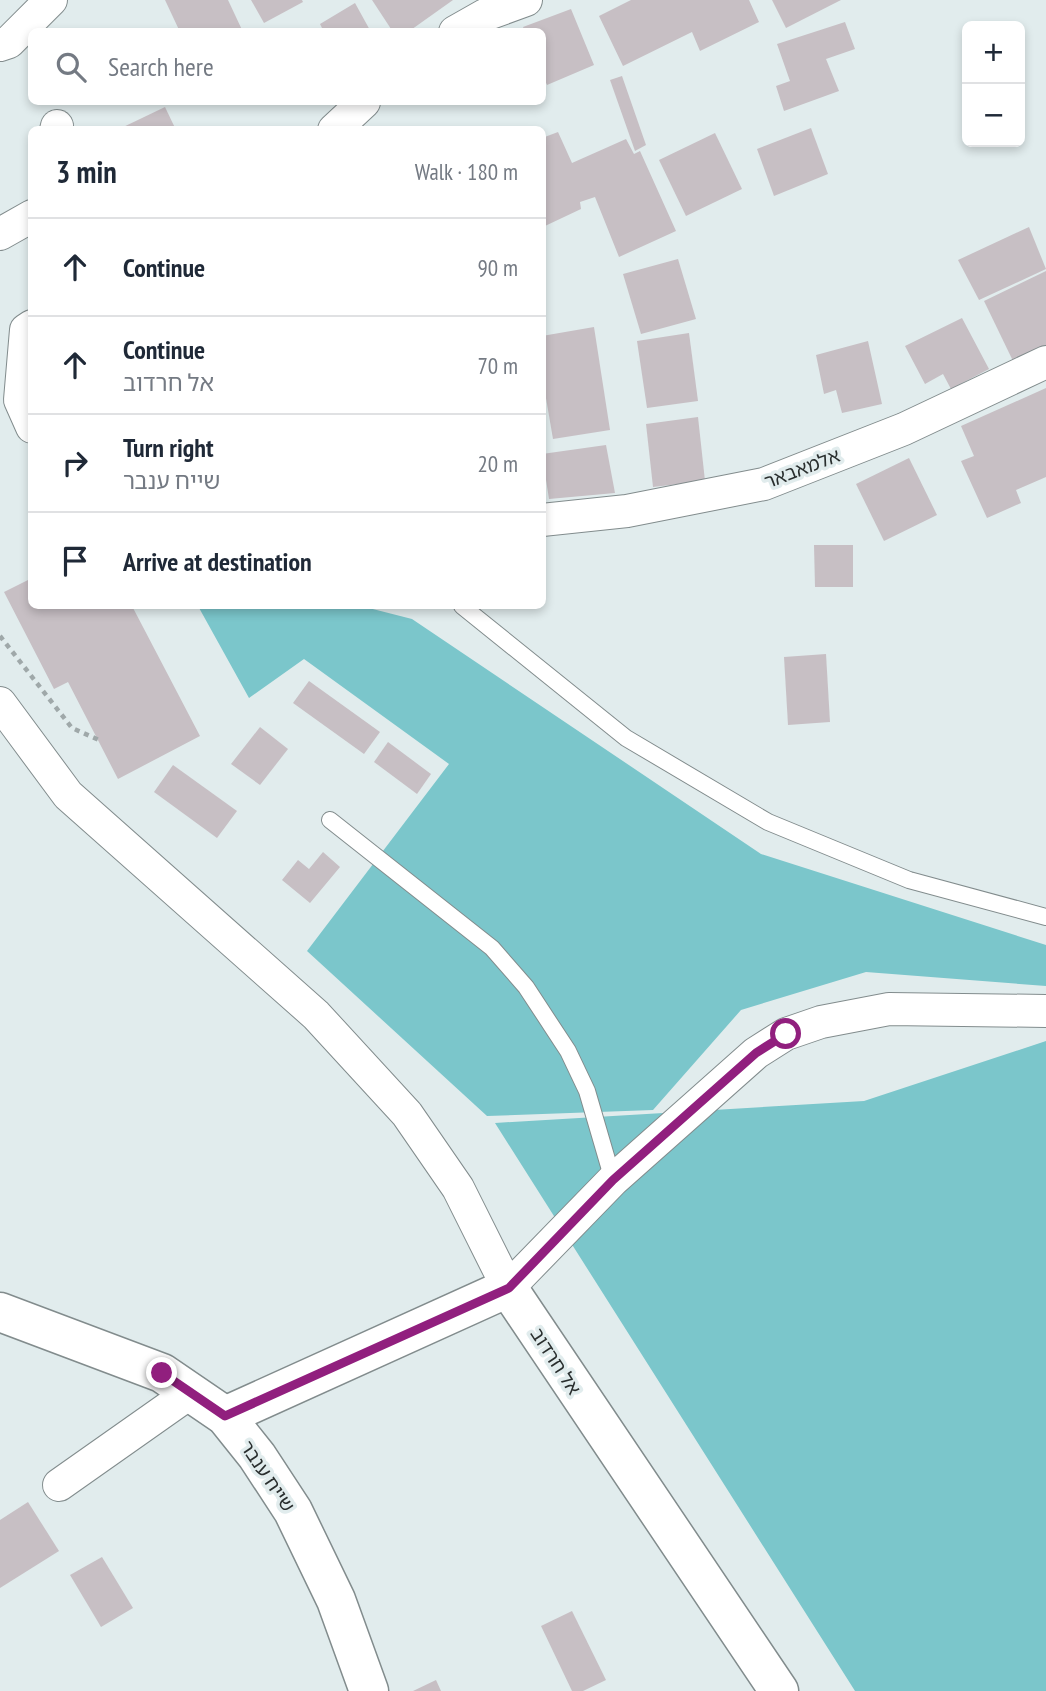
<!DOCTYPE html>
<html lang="en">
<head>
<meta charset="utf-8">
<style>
  :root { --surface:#fff; --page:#f2f2f3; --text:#1f2937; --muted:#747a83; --line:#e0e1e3 }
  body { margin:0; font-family:"PT Sans Narrow","Noto Sans Hebrew",sans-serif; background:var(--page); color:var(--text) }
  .controls { position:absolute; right:21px; top:21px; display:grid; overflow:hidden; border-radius:10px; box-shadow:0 4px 10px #0003 }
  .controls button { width:63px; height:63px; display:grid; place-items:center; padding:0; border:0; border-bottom:2px solid var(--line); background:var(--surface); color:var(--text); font:35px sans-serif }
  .stop { position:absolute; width:21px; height:21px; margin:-16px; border:5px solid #911f7e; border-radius:50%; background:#fff }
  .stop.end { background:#911f7e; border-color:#fff; box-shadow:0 2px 7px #0008 }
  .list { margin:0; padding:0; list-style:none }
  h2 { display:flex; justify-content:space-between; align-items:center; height:91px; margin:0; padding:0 28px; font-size:30px }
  h2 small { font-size:23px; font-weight:400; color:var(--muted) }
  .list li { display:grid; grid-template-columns:46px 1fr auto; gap:21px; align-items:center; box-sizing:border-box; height:98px; padding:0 28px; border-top:2px solid var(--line) }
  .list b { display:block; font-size:26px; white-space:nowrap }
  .list p { margin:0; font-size:23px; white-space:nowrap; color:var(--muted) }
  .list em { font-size:23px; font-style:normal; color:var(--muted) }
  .icon { flex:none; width:38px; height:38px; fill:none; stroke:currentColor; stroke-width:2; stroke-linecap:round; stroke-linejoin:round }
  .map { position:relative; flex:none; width:1046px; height:1691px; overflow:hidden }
  .search { position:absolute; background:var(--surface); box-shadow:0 4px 10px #0003; left:28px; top:28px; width:518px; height:77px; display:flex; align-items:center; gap:18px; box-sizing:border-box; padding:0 24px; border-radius:10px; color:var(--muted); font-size:26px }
  .panel { position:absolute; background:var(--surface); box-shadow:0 4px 10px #0003; left:28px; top:126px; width:518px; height:483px; border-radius:10px }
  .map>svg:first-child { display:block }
</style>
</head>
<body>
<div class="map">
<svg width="1046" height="1691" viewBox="0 0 1046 1691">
  <rect width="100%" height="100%" fill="#e1eced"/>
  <g fill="#7bc6cb">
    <polygon points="198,606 361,606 412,619 761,854 1046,945 1046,986 866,972 741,1010 653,1110 487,1116 307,951 449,764 304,659 249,698"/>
    <polygon points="1046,1041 1046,1691 855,1691 495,1123 864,1101"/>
  </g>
  <g fill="#c7bfc4">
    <polygon points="165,0 228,0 243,32 180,32"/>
    <polygon points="251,0 302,0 303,2 264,23"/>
    <polygon points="372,0 453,0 408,32 393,32"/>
    <polygon points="631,0 749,0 759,22 700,51 692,32 623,66 599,16"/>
    <polygon points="772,0 841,0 786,28"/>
    <polygon points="355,3 371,32 315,32 322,28 320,24"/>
    <polygon points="571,9 594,65 547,85 542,74 542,32 525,32 523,27"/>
    <polygon points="845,22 855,49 826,59 839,91 784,111 776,86 790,81 777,44"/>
    <polygon points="622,76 646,145 635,151 610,80"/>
    <polygon points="165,107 176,130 117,130"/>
    <polygon points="811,128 828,174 774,196 757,149"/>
    <polygon points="558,132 572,163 626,139 634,154 640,151 676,231 619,257 595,197 580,202 581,209 545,226 542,138"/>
    <polygon points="715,133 742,189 686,216 659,160"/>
    <polygon points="1029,227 1046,269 979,300 958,260"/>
    <polygon points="678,259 696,319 641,334 623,274"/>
    <polygon points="1046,271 1046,345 1013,361 984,301"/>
    <polygon points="962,318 989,369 951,389 943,374 925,384 905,346"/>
    <polygon points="594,327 610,430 553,439 542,375 542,336"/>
    <polygon points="689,333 698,401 647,408 637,341"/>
    <polygon points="868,341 882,404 842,413 836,390 824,394 816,355"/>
    <polygon points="1046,388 1046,477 1016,490 1021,503 987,518 961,461 974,456 961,426"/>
    <polygon points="698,417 705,481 653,487 646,424"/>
    <polygon points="606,445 615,493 549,499 542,454"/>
    <polygon points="909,458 937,515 884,541 856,484"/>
    <polygon points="814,545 853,545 853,587 815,587"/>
    <polygon points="32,578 32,606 132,606 200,736 118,779 68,682 54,689 4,592"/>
    <polygon points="826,654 830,722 788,725 784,657"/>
    <polygon points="309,681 380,732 364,754 293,703"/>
    <polygon points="260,727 288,749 260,785 231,764"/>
    <polygon points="388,742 431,774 417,794 374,762"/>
    <polygon points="173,765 237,811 217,838 154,792"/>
    <polygon points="323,852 340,867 310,903 282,880 298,860 309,869"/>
    <polygon points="28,1502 59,1551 0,1588 0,1520"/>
    <polygon points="102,1557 133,1608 101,1627 70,1575"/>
    <polygon points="572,1611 606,1680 583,1691 572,1691 541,1626"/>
    <polygon points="436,1680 441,1691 413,1691"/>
  </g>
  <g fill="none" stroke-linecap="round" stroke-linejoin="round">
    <g stroke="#828c8d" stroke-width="18">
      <g id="service">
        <polyline points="462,606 626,738 768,822 909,880 1046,917"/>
        <polyline points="330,820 492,948 526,987 568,1051 587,1091 613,1180"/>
      </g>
    </g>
    <g stroke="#828c8d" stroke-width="34">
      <g id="minor">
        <polyline points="455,32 485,15 526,0"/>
        <polyline points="0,45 9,42 51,0"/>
        <polyline points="56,130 57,126"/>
        <polyline points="334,130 364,102"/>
        <polyline points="0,234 32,216"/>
        <polyline points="32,326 26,330 20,400 32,427"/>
        <polyline points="542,520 627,511 764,484 904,429 1046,362"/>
        <polyline points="0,703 68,795 316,1015 407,1114 458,1188 508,1288 613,1180 756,1053 786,1034 821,1022 889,1009 1046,1011"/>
        <polyline points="59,1485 191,1392"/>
      </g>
    </g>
    <g stroke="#828c8d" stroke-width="41">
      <g id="tertiary">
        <polyline points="0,1312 162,1373 225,1416 257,1456 293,1511 336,1600 369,1691"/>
        <polyline points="225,1416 508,1288 779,1691"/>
      </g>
    </g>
    <polyline stroke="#9fa8a9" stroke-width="4.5" stroke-dasharray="5 5" stroke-linecap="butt" points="0,636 72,728 99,740"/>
    <use href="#service" stroke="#fff" stroke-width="16"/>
    <use href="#minor" stroke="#fff" stroke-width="32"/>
    <use href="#tertiary" stroke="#fff" stroke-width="38"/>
  </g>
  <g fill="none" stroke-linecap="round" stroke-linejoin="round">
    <polyline stroke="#911f7e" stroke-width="9" points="162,1373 225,1416 509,1288 613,1180 756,1053 786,1034"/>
  </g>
  <g text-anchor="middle" stroke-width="7" stroke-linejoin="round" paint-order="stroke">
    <g font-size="19" fill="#292e2e" stroke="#e1eced">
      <text transform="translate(802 468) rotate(-21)" y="7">אלמאבאר</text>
      <text transform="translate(556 1361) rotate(57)" y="7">אל חרדוב</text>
      <text transform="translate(268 1476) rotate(56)" y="7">שייח ענבר</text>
    </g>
  </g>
</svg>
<div class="controls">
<button>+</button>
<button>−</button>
</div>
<div class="stop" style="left:786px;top:1034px"></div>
<div class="stop end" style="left:162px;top:1373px"></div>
<div class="search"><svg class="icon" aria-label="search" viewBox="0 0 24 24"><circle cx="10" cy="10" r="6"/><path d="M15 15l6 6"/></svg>Search here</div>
<section class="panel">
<h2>3 min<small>Walk · 180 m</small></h2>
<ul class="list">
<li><svg class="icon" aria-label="ahead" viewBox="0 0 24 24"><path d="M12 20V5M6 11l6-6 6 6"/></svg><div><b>Continue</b></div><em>90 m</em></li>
<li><svg class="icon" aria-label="ahead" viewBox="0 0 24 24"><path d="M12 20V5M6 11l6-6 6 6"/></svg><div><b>Continue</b><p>אל חרדוב</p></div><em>70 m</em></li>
<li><svg class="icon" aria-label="right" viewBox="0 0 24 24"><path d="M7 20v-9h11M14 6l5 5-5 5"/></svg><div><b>Turn right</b><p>שייח ענבר</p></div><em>20 m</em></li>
<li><svg class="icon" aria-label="arrive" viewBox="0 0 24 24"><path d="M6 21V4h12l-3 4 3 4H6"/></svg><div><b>Arrive at destination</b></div></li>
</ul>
</section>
</div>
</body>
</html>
